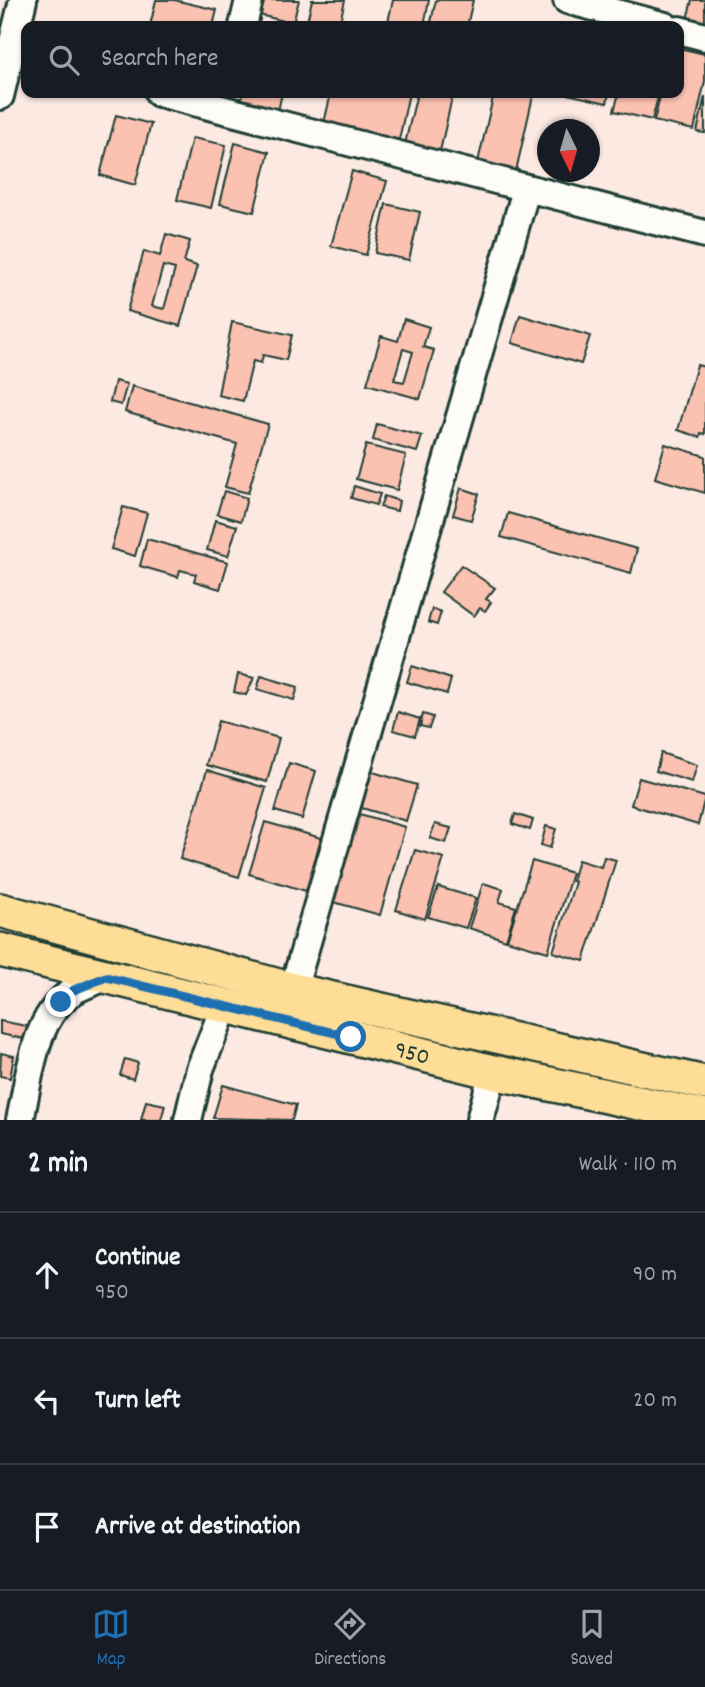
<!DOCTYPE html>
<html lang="en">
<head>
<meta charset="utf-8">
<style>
  :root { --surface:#171b24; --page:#242831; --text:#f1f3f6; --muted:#9ea1a6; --line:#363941; --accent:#1f6fb2 }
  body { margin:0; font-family:Dekko,sans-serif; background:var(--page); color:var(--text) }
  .compass { position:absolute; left:537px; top:119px; width:63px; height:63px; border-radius:50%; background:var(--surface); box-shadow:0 2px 5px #0004; rotate:175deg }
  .stop { position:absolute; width:21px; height:21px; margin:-16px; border:5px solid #1f6fb2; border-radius:50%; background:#fff }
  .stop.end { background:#1f6fb2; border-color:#fff; box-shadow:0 2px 7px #0008 }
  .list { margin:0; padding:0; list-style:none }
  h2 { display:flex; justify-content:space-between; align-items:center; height:91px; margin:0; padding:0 28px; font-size:30px }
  h2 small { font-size:23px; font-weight:400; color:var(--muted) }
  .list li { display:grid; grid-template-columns:46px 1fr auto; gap:21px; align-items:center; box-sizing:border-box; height:126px; padding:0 28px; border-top:2px solid var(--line) }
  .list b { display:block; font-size:26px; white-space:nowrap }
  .list p { margin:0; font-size:23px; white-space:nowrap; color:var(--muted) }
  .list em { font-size:23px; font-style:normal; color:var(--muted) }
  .icon { flex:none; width:38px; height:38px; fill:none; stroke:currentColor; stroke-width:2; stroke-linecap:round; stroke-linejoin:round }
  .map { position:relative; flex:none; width:705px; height:1120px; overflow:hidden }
  .search { position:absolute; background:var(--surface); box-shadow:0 2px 5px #0004; left:21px; right:21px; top:21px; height:77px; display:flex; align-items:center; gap:18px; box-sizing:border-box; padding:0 24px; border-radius:14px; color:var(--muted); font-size:26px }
  .sheet { height:469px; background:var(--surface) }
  nav { display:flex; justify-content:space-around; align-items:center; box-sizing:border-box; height:98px; border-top:2px solid var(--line); background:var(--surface); font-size:19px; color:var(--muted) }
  nav a { display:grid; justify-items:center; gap:4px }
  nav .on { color:var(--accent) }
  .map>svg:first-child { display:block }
</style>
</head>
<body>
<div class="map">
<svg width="705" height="1120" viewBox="0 0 705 1120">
  <rect width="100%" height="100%" fill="#fceae2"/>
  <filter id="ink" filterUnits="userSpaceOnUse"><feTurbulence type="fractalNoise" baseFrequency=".0143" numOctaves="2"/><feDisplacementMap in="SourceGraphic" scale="14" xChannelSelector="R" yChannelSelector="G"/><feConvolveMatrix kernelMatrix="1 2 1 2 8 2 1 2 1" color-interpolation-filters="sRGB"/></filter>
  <g filter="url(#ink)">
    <g fill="#fbc1b1" stroke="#1f3d34" stroke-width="2" fill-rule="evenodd">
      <polygon points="156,0 174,0 217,10 213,26 150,26"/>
      <polygon points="265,0 299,0 293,23 259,15"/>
      <polygon points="312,0 345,0 339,26 306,26"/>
      <polygon points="393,0 429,0 424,26 387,26"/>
      <polygon points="436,0 473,0 467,26 430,26"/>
      <polygon points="692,0 705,0 705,27 686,23"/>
      <polygon points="679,48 705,54 705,81 694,130 654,121 661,93 679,93"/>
      <polygon points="243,93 282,93 278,111 241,102"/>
      <polygon points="331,93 409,93 399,140 324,123"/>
      <polygon points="417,93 453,93 439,156 404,148"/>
      <polygon points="494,93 533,96 516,171 478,162"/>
      <polygon points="563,93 609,93 607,103"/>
      <polygon points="619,93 659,93 652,120 614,111"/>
      <polygon points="705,96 705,133 697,132"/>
      <polygon points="116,115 151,124 135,185 100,175"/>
      <polygon points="192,138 226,145 211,208 177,200"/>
      <polygon points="235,143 269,152 254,212 220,204"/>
      <polygon points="352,171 387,181 366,255 331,246"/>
      <polygon points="386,204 420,212 409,260 375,253"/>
      <path d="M166,234L190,241L184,262L197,266L180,326L127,311L144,251L160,256ZM163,266L175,269L164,309L152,306Z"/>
      <polygon points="520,315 590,336 581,364 512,343"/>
      <path d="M404,319L429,327L423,347L434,350L420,399L367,384L381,336L398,341ZM403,349L413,352L404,382L394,380Z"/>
      <polygon points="232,322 292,335 286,360 263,355 261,363 253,361 243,401 218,395"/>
      <polygon points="697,365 705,367 705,434 701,433 700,437 678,430"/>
      <polygon points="115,381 127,384 121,405 110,402"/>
      <polygon points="132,386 268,424 248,493 225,487 237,444 125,412"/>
      <polygon points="377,424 422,436 417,452 373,440"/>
      <polygon points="665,444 705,456 705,493 655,478"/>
      <polygon points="366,445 406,455 397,490 356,479"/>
      <polygon points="354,486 380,494 376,505 351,498"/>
      <polygon points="461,488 479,494 471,520 453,515"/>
      <polygon points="224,491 247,498 241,521 217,514"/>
      <polygon points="384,496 399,501 397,511 380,507"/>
      <polygon points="123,507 147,513 135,556 111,549"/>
      <polygon points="508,513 637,549 631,573 501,537"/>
      <polygon points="215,520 237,526 228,556 207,550"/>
      <polygon points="147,539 228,562 220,589 194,581 196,574 180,570 178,577 140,566"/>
      <polygon points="461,565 495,588 486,599 491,602 485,611 480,608 474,616 441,592"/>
      <polygon points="432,609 441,612 437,625 428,622"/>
      <polygon points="412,666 451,679 447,694 407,682"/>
      <polygon points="238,674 254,678 246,695 234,692"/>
      <polygon points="261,676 298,687 294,700 257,689"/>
      <polygon points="398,712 420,719 415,736 393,730"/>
      <polygon points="423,714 433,717 429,728 420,726"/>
      <polygon points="218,721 279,738 267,782 206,765"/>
      <polygon points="661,753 697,765 692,782 656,771"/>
      <polygon points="289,763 316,771 302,819 275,811"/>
      <polygon points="207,770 266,788 239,877 180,859"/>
      <polygon points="366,770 417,785 406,821 355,806"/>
      <polygon points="639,778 705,797 698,825 631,805"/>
      <polygon points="356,813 405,827 380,915 330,901"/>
      <polygon points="515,814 533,820 530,830 512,824"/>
      <polygon points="265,822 321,838 306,891 249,874"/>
      <polygon points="435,824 451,828 446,843 430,838"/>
      <polygon points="546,826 556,829 550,848 541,845"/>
      <polygon points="415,850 444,858 425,919 396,910"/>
      <polygon points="604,857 616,860 584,961 553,952 575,882 572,881 578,860 601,867"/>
      <polygon points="532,861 572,873 548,952 507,940"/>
      <polygon points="483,883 503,889 499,902 516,907 506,940 469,928"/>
      <polygon points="438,887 476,898 466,928 428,917"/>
      <polygon points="0,1021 27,1026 25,1039 0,1034"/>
      <polygon points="1,1053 14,1056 10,1078 0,1076"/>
      <polygon points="125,1059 138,1063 133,1079 120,1075"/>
      <polygon points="223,1085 296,1105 292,1120 213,1118"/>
      <polygon points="146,1101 165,1105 161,1120 141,1120"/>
    </g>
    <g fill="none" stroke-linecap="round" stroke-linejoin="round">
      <g stroke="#1f3d34" stroke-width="32">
        <g id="minor">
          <polyline points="567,0 665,26"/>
          <polyline points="243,26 249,0"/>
          <polyline points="679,30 705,37"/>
          <polyline points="159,93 705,234"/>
          <polyline points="0,96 23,0"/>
          <polyline points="293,990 526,190"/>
          <path d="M20,1120C30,1077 33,1015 75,990C84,985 96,981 106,977"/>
          <polyline points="188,1120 200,1069 225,1005"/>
          <polyline points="480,1120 493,1072"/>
        </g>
      </g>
      <g stroke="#1f3d34" stroke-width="38">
        <g id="major">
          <polyline points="0,910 293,990 705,1083"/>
          <path id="s1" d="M0,950L493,1072L705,1117"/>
        </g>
      </g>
      <use href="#minor" stroke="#fdfcf7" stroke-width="26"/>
      <use href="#major" stroke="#fedd96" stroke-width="33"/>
    </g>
  </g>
  <g fill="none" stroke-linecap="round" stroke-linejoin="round" filter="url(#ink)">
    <polyline stroke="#1f6fb2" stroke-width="9" points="61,1002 74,990 106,977 351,1037"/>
  </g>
  <g text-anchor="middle" stroke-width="5" stroke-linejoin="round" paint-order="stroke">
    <g font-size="24" fill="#1f3d34" stroke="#fdfcf7">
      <text dy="8" stroke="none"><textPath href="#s1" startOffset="425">950</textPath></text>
    </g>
  </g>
</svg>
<svg class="compass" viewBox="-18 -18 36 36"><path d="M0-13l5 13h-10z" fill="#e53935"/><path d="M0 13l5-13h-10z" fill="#9ea1a6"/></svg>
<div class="stop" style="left:351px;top:1037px"></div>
<div class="stop end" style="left:61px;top:1002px"></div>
<div class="search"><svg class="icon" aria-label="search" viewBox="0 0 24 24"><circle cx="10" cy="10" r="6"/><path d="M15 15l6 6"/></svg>Search here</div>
</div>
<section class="sheet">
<h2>2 min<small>Walk · 110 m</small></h2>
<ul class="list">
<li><svg class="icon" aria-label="ahead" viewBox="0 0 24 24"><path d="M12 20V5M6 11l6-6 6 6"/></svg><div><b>Continue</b><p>950</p></div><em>90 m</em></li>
<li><svg class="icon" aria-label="left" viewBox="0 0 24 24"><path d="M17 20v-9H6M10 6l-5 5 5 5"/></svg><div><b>Turn left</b></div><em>20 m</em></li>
<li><svg class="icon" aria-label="arrive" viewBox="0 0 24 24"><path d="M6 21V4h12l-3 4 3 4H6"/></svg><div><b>Arrive at destination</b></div></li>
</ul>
</section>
<nav>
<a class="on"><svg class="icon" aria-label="map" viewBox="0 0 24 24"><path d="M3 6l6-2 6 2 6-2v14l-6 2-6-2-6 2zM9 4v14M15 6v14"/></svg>Map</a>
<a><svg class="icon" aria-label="directions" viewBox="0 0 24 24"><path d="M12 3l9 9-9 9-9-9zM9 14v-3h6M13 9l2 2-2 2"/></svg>Directions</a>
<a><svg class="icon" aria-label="saved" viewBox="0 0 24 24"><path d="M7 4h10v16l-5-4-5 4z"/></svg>Saved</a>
</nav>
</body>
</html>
